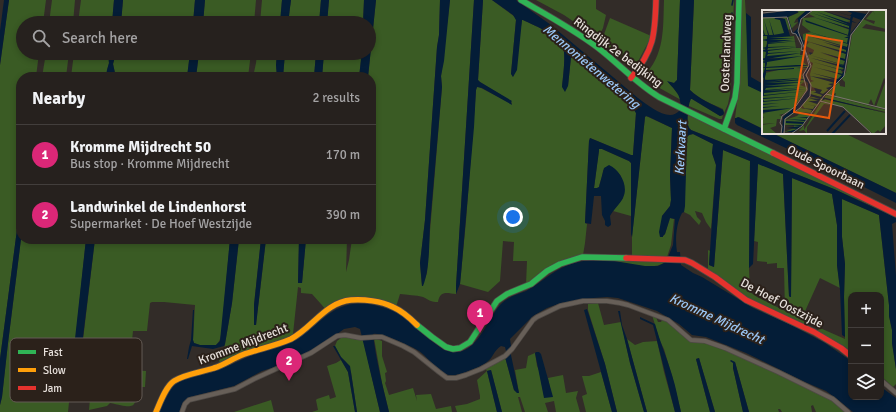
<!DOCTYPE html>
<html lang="en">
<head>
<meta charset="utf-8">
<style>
  :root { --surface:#26211e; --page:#322e2b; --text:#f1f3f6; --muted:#a4a3a4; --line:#423e3c; --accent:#db2777 }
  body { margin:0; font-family:Signika,sans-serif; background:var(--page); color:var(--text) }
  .controls { position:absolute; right:12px; bottom:12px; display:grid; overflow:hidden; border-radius:8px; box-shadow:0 2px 6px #0003 }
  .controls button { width:36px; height:36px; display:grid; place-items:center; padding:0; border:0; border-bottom:1px solid var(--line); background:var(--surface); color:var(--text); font:20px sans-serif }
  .you { position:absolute; left:513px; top:217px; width:14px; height:14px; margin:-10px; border:3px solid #fff; border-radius:50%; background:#1a73e8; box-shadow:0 0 0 6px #1a73e833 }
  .badge { display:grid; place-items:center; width:26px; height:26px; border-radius:50%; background:var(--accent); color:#fff; font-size:13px; font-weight:700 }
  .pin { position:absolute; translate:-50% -33px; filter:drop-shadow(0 1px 2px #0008) }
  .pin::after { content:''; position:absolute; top:21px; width:14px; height:12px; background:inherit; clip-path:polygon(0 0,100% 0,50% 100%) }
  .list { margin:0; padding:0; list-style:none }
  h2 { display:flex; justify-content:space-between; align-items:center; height:52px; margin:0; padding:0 16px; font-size:17px }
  h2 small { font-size:13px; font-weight:400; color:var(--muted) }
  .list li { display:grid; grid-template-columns:26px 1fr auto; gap:12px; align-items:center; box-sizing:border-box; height:60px; padding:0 16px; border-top:1px solid var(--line) }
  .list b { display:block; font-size:15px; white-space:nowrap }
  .list p { margin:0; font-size:13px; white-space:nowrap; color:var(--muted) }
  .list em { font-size:13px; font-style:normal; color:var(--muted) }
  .icon { flex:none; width:22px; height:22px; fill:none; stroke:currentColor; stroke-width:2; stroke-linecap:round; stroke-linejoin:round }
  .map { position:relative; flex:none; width:896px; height:412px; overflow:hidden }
  .search { position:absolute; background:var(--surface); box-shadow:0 2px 6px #0003; left:16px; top:16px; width:360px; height:44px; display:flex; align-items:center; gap:10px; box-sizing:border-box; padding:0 14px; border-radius:22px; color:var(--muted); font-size:15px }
  .panel { position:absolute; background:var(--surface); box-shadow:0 2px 6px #0003; left:16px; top:72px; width:360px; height:172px; border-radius:16px }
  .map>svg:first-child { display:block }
</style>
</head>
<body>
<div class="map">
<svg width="896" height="412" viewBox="0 0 896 412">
  <rect width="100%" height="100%" fill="#322c28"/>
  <g fill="#3a5b24">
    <polygon points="9,0 46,0 43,23 23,23 23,53 39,53 36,77 21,77 21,199 0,359 0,65"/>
    <polygon points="52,0 75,0 73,23 49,23"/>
    <polygon points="81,0 114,0 112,23 78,23"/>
    <polygon points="123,0 195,0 193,23 121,23"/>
    <polygon points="205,0 256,0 254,23 203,23"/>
    <polygon points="262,0 282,0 280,23 260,23"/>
    <polygon points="291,0 321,0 319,23 288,23"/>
    <polygon points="329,0 364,0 363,23 327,23"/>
    <path d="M376,0H440L439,35L437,47L425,220L420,263L422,286L427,273L429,243L442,87L441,76L450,0H474L456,286V294C447,293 440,290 438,302C431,302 429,300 423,297C416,295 407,295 400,294L396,307L356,298L326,310L321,304L312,294L301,293V288L298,287L293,334L286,338C264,345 241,352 220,364L219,360L223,357C223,356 225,346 225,344L232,303L239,239H261L254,305L256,325L266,239H299L298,282L302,283L306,239H347L346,272L349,260L352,239H371V77H368Z"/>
    <path d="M483,0H492L515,17L516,20L511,73L513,77L522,20H523C536,26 563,37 564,52C565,62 563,77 562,87L568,86L571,57L572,55H574L593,71L596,73L598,80L608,85L634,110L636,113L633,155H631L590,138L589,141L585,223L587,224L585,243L583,255C567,257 553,263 541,272C535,276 531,281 526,285L527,261H513L514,242L503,241L500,281L488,292L460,284L466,221L476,90L477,87H479L512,104L511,101L480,82L478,80Z"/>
    <polygon points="536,0 596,0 596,9 606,15 603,28 598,38 564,15"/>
    <path d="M664,0H680L677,80L674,83L668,82C673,88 679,93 681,100L656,86L643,77C665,55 663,29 664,0Z"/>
    <path d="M694,0H734L730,94L728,104L724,113L723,109C712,104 699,99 690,90Z"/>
    <polygon points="742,0 745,0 748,53 748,85 763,93 763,129 739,117 736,119 735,118 738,95"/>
    <polygon points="610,18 649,35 651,37 634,69 603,43 605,40 603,37"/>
    <polygon points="46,53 69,53 66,77 42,77"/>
    <polygon points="74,53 108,53 109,63 107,70 106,77 71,77"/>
    <polygon points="116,53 190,53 187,77 114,77 115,73 113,64"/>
    <polygon points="199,53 251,53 248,77 196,77"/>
    <polygon points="257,53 277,53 276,65 277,77 253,77 256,63"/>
    <polygon points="285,53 316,53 314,77 283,77"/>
    <polygon points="324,53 360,53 361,60 359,77 322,77"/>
    <polygon points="690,99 692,99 720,116 723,115 722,119 719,119 689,106 689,102"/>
    <path d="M688,114L881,209L883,211L834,189L791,172L746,152L691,130C687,126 687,121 688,114Z"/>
    <polygon points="646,116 672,128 670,176 671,200 670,206 662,216 663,236 665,234 670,218 674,219 671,245 667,257 632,255 632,237 645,117"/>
    <polygon points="772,133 844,133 896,158 896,193"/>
    <polygon points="693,134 713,144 712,153 716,165 711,229 706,222 702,213 695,211 697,217 701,221 699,225 690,215 684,212 687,137 689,135"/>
    <path d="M599,149H602L629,161L631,163V216L613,211L623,198L621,176L612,167L603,170C603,176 600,181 599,187L597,188H594Z"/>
    <polygon points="723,150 750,161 749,268 750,292 757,297 785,311 784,268 777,268 777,263 767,264 767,262 757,261 758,242 754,241 758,163 783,174 789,296 790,297 791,296 792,178 832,194 837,225 837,265 840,288 820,278 802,318 808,322 806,326 742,295 720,280 720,277 709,272 708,269 708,250 710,251 709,265 714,267"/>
    <polygon points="842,199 879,215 889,305 889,316 892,330 892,343 896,369 896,384 893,387 881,376 881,295 851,295 851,352 844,346 817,331 820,328 845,339 844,297 845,264 842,237"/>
    <polygon points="21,239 86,239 68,412 0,412 0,405 2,397 8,343"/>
    <path d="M95,239H230L222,328C221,334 221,341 216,345H200L194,343L193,340L195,305L164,302H152L150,303L147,331H133L129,370L146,371L145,387H137C137,412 131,407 110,403L107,406L89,410L91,387L79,384L78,382Z"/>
    <path d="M612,260L655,261L666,262C652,271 629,264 614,261Z"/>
    <polygon points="598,303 604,325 621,322 630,363 644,412 617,412 605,364 588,310 588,304"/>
    <polygon points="652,315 656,317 658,322 661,322 662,320 669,322 690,341 707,343 733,352 830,398 846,412 816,412 813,405 811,406 812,412 782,412 780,409 778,409 779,412 749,412 735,362 733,363 733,368 743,412 715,412 699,358 696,359 710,412 681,412 672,376 664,349 660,341"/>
    <polygon points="346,337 357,340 363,339 380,412 357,412 351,372 346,362 341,357 335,346 337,341 341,338"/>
    <polygon points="374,338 382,341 382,356 387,372 385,373 386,381 385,383 389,395 413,388 417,401 416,395 431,394 436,409 451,406 452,412 389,412 382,383"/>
    <polygon points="627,339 635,345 643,342 657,341 664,372 675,412 647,412"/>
    <polygon points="535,353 537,366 552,397 548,378 563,375 566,393 578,391 576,398 580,412 556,412 554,401 545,403 548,412 525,412 520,397 518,397 522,412 502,412 491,370 487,371 497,412 457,412 455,406 467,404 480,399 480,396 477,380 487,371 485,368 505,357 514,390 519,393 515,370 526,368 528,356"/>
    <polygon points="341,360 348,372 355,412 312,412 318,410 316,400 317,399 329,395 330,399 336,397 327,366 336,363"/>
    <polygon points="601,372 612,412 586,412 582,396 587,394 582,376 589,376"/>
    <polygon points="271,400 274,412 234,412"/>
  </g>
  <g fill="#041d37">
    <polygon points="4,0 9,0 0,65 0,31"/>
    <polygon points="114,0 123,0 121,23 112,23"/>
    <polygon points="195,0 205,0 203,23 193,23"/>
    <polygon points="282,0 291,0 288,23 280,23"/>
    <polygon points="321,0 329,0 327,23 319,23"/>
    <polygon points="364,0 376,0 368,77 359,77 361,60 360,53 369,53 369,23 363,23"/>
    <path d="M440,0H450L444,61L441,76L442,87C438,133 434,179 430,225C429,243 430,269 423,286H422L420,263L425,220L437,47L439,35Z"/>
    <polygon points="474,0 483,0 478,80 480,82 512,101 511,102 512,105 482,88 477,87 476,90 474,127 461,274 460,284 456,294 456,286"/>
    <path d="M492,0H516L551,25L638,98C646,104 660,115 670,115C674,115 677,113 679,111C680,108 681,104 680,101C680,94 672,87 667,81L674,83L677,80L680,0H694L690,90C699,99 712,104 723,110L724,113L723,115L720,116L692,99H691C688,104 686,123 689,128C689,129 691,129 691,130L746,152L791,172L834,189L896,218V222L892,224L896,276V369L892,343V330L889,316V305L879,215L842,199V237L845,264L844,297L845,337L842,335L840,290L837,265V225L832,194L792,178L791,297H790L789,296L783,174L758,164L753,264L749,268L750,161L723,150L714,267L709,265L716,165L712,153L713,144L693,134L689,135L687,137L685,206L684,212L682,213C676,224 675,240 677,252H680L681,265L693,273L702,277L753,308L793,326L825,343L851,361V397H881V387L896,398V412H853L837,399L826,391L805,382L746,353L706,337L692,335L679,324L657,311L618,298L607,297L593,298L561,303L547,308L533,316L510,339L511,346V355L519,393H517L514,390L505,357L506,351L505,347L501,346C494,350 493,358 487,362C482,366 474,369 468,371C463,373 456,376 450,375C439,374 428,357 419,351C411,346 402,343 394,339C387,337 380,333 373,334C376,360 383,387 389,412H380L361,333L360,329L355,327L344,329L315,350L284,364L262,371L234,386L190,397C183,400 181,405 180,412H159C163,403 167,390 176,384C185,377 199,376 210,373C225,368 240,360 255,354C267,350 280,347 292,341C321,327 330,300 368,304C381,306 394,310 405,317C421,327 441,358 462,351C480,345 488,319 500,305C507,297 516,295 526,291C537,285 546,277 556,271C574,260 591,259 612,260L614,261L645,266H658L666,262L673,245L675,219L670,218L665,234L663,236V237H660L659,232L662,216L670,206L671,200L670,176L672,128L649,117L646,116L645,117L632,237L631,234V163L629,161L602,149H599V151L594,188H597L599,187L604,168L609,165C620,170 629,186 623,198C620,204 613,210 610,216L611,224V225L608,227L605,225V221L602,215L601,196H594L591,224L585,223L589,141L590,138L631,155H633L636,113L634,110L608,85L598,80L596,73L593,71L574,55H572L571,57L568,86L565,92L562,87C563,77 565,62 564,52C563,37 536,26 523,20H522L517,70L513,77L511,74L516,20L513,15Z"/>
    <polygon points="746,13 751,17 751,77 763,84 763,93 748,86"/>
    <polygon points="108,53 116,53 113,64 115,73 114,77 106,77 107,70 109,63"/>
    <polygon points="190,53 199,53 196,77 187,77"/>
    <polygon points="277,53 285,53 283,77 277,77 276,65"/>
    <polygon points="316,53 324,53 322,77 314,77"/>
    <polygon points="738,117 763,129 763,133 772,133 896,193 896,203 790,150 737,125 735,123 735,118 736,118"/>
    <polygon points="21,199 21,239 8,343 2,397 0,405 0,359"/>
    <polygon points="86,239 95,239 78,378 75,379 72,384 70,384"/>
    <polygon points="230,239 239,239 232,303 225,344 224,346 213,349 192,346 188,359 187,359 189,347 191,340 193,310 194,310 193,340 194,343 200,345 216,345 220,341"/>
    <polygon points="261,239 266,239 256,325 254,325 254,305"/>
    <polygon points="299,239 306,239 302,283 298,283"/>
    <polygon points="587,309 605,364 617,412 612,412 584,310"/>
    <polygon points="618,311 620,311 622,325 627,339 647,412 644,412 630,363"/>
    <path d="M640,317L655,324C660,342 667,358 672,375C676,387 678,400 681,412H675L653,325L640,319Z"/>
    <polygon points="333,346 335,346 341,357 350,366 357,412 355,412 348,372"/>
    <polygon points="536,352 539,352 541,354 553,397 544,398 535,353"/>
    <polygon points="699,358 715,412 710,412 696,359"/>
    <polygon points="731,360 735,362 749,412 743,412 733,368 733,363 730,361"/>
    <polygon points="491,370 502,412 497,412 487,371"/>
  </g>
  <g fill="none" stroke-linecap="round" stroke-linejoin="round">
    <g stroke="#041d37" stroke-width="1.5">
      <polyline points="732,5 733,0"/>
      <polyline points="730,65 732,13"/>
    </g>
    <g stroke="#4e4945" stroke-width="5.5">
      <g id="street">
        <polyline points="881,380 896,393"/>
        <polyline points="182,412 185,404 189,400 235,389 254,379 311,353 337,336 345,335 361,338 375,337 382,337 403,346 414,352 439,372 447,378 456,378 466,375 481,369 505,356 512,349 533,320 537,317 560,306 583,301 607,301 620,303 628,305 668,320 691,340 705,341 725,348 778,372 833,399 848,412"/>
      </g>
    </g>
    <g stroke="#4e4945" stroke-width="7">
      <g id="fast">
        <path d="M521,0C547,15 573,29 597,47C618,63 636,83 659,97L773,153"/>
        <polyline points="724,129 735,98 737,83 739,0"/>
        <polyline points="417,325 432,337 446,347 453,349 460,348 470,342 497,301 507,294 531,284 547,271 560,264 582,257 626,258"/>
      </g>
    </g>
    <g stroke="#4e4945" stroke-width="7">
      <path id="slow" d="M156,412C160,403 166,386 174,381C185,374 202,372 214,368C224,365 232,359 242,355C258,349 275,346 291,339C312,328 326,302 351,300C364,299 381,301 393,307C402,311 410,318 417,325"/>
    </g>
    <g stroke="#4e4945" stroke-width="7">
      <g id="jam">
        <path d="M631,78C654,50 655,35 656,0"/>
        <polyline points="773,153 896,214"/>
        <polyline points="626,258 685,260 692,263 715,277 746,300 814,332 841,348 851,356"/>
      </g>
    </g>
    <use href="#street" stroke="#675f58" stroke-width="4"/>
    <use href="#fast" stroke="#30b455" stroke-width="5.5"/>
    <use href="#slow" stroke="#ff9f0a" stroke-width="5.5"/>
    <use href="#jam" stroke="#e5322d" stroke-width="5.5"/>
  </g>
  <g text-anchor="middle" stroke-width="4" stroke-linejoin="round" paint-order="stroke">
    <g font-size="12" fill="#e7e0db" stroke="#2b211a">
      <text transform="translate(618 52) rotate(37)" y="4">Ringdijk 2e bedijking</text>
      <text transform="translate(726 53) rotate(-88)" y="4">Oosterlandweg</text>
      <text transform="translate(826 167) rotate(26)" y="4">Oude Spoorbaan</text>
      <text transform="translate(782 303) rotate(28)" y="4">De Hoef Oostzijde</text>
      <text transform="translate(243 344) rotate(-21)" y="4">Kromme Mijdrecht</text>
    </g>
    <g font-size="13" font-style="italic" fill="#9ac6f5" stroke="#2b211a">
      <text transform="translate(592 66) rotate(40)" y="5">Mennonietenwetering</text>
      <text transform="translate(680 148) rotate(-87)" y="5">Kerkvaart</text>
      <text transform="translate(717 318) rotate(25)" y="5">Kromme Mijdrecht</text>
    </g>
  </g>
  <g transform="translate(762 10)">
    <rect width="124" height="124" fill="#322c28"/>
    <path d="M36,0H45L34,9L32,13L36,12L29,19L26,7L36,3ZM51,0H59L89,11L84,12L88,15L79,13L88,16L87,18L67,12L88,20L86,25L76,22L87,26L85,37L81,36L85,38L84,42L74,40L84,44L83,49L59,43L83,51L81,55L82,57L70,54L82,58L79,60L81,64L61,59L80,65L76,69L68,68L74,72L61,69L73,73L61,84L55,83L61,85L59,87L48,84L49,81L60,80L50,77L48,72L52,71L49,70L48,64L51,53L47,51L46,45L51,43L52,40L44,36L47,32L62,36L41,30V24L49,22L40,15L41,8L53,7L47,4ZM111,0H124V19L104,14L100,18L124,22V99L114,97L124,70L122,68L112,96L109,89L106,95L73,87L74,83L67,86L65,84L77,72L78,76L83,77V72L80,69L84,62L90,25L101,9L112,14L113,11L104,9L111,1L113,5ZM12,7L18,10L24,7L28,19L26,20L27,24L7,25L6,21V25L0,26V8ZM17,25L28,26L8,27L32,26L34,38H39L38,45H42V48L41,52L47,57L34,59L46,58L41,59L39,63L42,72L38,75L46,78L28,102L17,105L20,106L19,109H15L14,116L8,118L15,124H0V115L13,113L0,114V108H2L0,104H4L0,103L2,74L5,70L2,69V64L0,80V50H3V63L16,60H4V57L5,50L17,48H5L11,46H5L7,27ZM0,26H5V29L4,48L0,49ZM64,85L124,100V102L62,88ZM52,87L60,88L49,103H40L48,105L40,115L33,121L22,122L32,118V115H23V108L32,103L23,110L35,106L38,103L34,102L40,96L39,98L43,99L40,95L46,88ZM61,89L124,103V115L118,122L116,120L111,124L81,97L59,91ZM59,92L71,95L62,94L45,117V124L42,120L37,121L42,115V120Z" fill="#3a5b24"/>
    <path d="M31,0L37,2L26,7L31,23L37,17L36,9L34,10L45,0H50L39,9L36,22L40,27L49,56L43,65L49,76L48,84L59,87L60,85L51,82H54L52,78L60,80L58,83L61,84L67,80L64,78L71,76L66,74L73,73L66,71L64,74L66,71L48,66L75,70L50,63L76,69L80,65L52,57L80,64L82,61L51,52L81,60L82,58L49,48L83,56L48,45L47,42L51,43L48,45L82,55L83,51L58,42L83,49L84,44L47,32L84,42V40L61,32L85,38L41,24L85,37L86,34L41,20L85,33L86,28H82L45,16L82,28L87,26L44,12L43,10L86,25L87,19L48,6L87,18V16L50,3L88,15L55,2L88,13V10L59,0L88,9L89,6L69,0L88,6L90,3L83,0L104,4L108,0L88,25L82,66L60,87L124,103L63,89L60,91L61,89L59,88L49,104L38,118L33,122H24L36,119L24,118L39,116L24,115H40L43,111L23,109L44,110L45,108L35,107H46L48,104L35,102L49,103L50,100L39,98L51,99L53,96L43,94L54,96L55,94L46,91H56L47,88L58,89L48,86L37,99L22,109L23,119L20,124L21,107L34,96L46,80V73L42,70L3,73L42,72L2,76L38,75L4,78L3,80L45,77L2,81L44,79L2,83V85L44,81L1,86V88L39,86L1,89L2,91L39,88L1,92V94L17,93L1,95V97L18,96L1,98L0,100L31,98L0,103L2,68L0,67L3,58H0L3,57V53L0,52L3,51L0,49L3,48L4,42L0,41L4,39L0,38L4,37L5,34H0H5V31L0,30L5,29V26H0L2,25L0,17L3,25H6L2,10L7,25H11L7,9L12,25L22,23L18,10L13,9L12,7L23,9L28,26H32L7,28H32L7,30H30L6,33L36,31L6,34V37L34,36L6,38L5,40L38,37L6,41V43L38,41L6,44L5,46L39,43L5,49L41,46L5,52L43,49L5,52V54L40,52L5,54L4,57L34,55H46L44,56L4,58V60L32,58V59L4,61V64L30,62L4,64L3,67L39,64L3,67V70L41,68L3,72L43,69L42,64L46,58H34L47,57L44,41L38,31L39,28L30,23L25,7H0V4ZM91,7L99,10L88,24L90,12L95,13L90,11Z" fill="#041d37" fill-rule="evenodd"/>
    <path fill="none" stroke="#041d37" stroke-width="2" d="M24,112L42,113M65,121L83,101M70,124L88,105"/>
    <path fill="none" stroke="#7a7470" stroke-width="1" d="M0,3L30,0M0,8L25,7L30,23L34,24L40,36L39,40L43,41L47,55L41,65L45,80L34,96L20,106L18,113L20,116L19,124M64,84L124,99M58,91L81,97L110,124M22,124L23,109L38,98L48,86L49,75L44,65L49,56L36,21L39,9L51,0M29,124L40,116L62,86L82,66L89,25L108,0"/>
    <path fill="#e8590c" fill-opacity="0.15" stroke="#e8590c" stroke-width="2" d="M45,25L80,31L67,108L32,102Z"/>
    <rect width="124" height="124" fill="none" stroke="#e7e0db" stroke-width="2"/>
  </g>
  <rect x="10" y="338" width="132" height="64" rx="6" fill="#2b211a" stroke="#635a54" stroke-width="1"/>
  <rect x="18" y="350" width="18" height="4" fill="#30b455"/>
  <rect x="18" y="368" width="18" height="4" fill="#ff9f0a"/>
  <rect x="18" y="386" width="18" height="4" fill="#e5322d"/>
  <g font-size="11" fill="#e7e0db">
    <text x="43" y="356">Fast</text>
    <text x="43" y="374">Slow</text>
    <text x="43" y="392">Jam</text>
  </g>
</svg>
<div class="controls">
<button>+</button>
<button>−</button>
<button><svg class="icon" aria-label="layers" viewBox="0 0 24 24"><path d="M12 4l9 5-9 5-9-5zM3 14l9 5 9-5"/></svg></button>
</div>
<div class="you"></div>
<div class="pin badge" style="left:480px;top:333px">1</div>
<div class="pin badge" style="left:289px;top:381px">2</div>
<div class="search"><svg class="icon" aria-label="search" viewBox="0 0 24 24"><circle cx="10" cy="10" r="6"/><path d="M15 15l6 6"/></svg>Search here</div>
<section class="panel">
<h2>Nearby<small>2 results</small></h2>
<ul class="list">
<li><span class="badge">1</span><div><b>Kromme Mijdrecht 50</b><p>Bus stop · Kromme Mijdrecht</p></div><em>170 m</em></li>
<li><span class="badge">2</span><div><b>Landwinkel de Lindenhorst</b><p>Supermarket · De Hoef Westzijde</p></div><em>390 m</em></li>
</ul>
</section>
</div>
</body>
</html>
